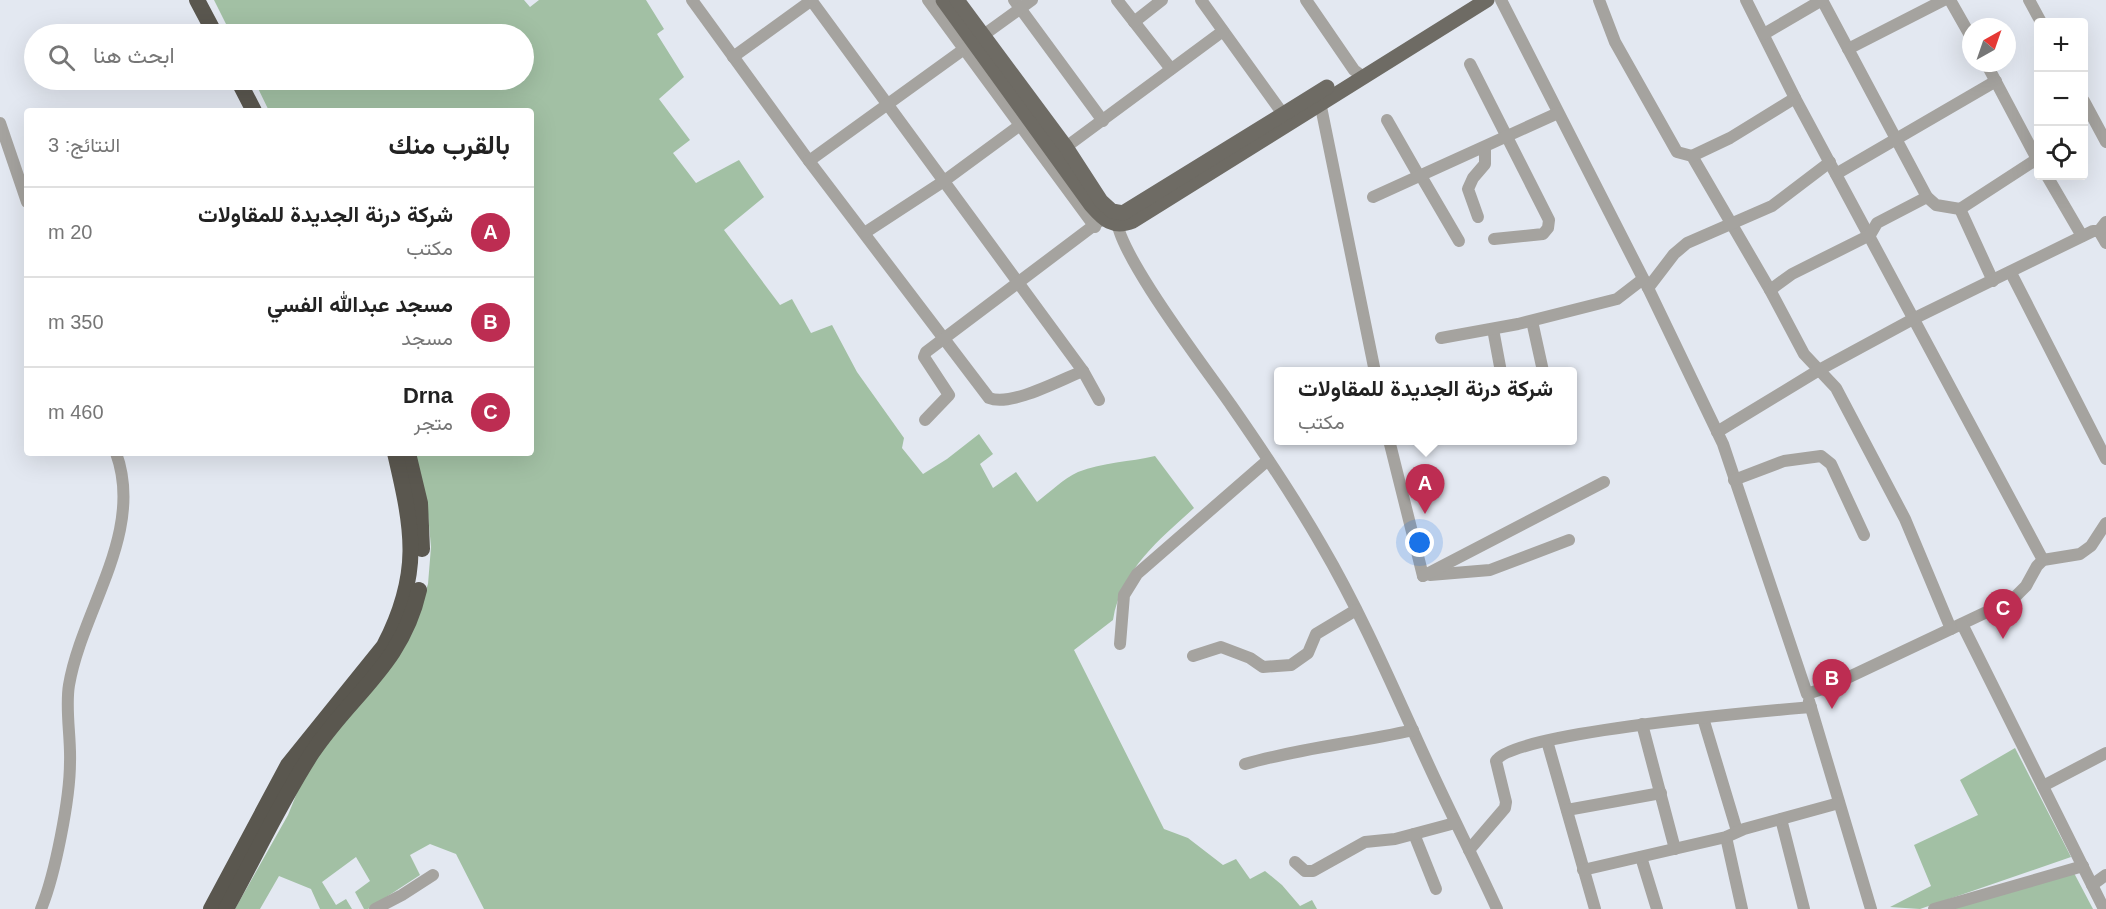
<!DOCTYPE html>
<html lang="ar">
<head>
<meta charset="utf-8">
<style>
  :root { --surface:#fff; --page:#f6f6f6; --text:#222; --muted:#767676; --line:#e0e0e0; --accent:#bd2d52 }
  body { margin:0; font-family:Arial,Vazirmatn,sans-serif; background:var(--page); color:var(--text); direction:rtl }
  .controls { position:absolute; right:18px; top:18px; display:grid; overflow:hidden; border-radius:6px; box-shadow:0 6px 24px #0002 }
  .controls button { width:54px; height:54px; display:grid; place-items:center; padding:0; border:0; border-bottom:2px solid var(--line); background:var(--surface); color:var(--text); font:30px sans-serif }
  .compass { position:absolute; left:1962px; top:18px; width:54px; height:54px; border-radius:50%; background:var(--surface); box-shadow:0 6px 24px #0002; rotate:40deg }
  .you { position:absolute; left:1420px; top:543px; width:21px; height:21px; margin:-15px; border:4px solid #fff; border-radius:50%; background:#1a73e8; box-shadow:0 0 0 9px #1a73e833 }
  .badge { display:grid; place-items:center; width:39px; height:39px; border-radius:50%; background:var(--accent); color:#fff; font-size:20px; font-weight:700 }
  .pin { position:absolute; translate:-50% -50px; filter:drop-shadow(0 2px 3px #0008) }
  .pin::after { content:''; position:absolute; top:32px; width:21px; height:18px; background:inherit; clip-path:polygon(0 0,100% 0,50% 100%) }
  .popup { position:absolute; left:1274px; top:367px; width:303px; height:78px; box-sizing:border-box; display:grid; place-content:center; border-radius:6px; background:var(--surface); filter:drop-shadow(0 2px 4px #0005); font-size:20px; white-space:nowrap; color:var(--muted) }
  .popup b { font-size:22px; color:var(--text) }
  .popup::after { content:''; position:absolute; left:50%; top:100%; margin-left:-12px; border:12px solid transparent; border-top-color:var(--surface) }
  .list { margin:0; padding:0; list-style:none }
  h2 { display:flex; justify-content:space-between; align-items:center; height:78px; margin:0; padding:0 24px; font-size:26px }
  h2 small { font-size:20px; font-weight:400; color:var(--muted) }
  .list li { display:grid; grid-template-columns:39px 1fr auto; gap:18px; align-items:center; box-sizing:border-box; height:90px; padding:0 24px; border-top:2px solid var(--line) }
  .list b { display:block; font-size:22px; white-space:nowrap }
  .list p { margin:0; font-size:20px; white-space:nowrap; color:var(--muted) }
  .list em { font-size:20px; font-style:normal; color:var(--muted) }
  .icon { flex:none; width:33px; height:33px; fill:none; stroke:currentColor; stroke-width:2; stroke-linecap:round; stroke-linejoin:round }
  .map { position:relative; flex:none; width:2106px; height:909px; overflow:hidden; direction:ltr }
  .search { position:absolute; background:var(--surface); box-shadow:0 6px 24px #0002; left:24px; top:24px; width:510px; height:66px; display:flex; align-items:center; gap:15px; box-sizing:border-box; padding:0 21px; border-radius:33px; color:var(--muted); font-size:22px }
  .panel { position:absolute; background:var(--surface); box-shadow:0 6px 24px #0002; left:24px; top:108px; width:510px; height:348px; border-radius:6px; direction:rtl }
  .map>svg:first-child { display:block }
</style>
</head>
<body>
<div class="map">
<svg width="2106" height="909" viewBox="0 0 2106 909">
  <rect width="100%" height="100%" fill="#e3e8f1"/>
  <g fill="#a2c0a4">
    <path d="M214,0H524L530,7L539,0H646L664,29L657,34L684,77L659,99L690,140L673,153L696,183L739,160L764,197L724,230L780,305L792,299L811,333L832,325L857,372L904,438L902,448L923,474L947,459L979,434L993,454L980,464L993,488L1016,472L1037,502C1049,493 1064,478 1078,472C1103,462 1130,462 1155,456L1194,508C1159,540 1121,570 1113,620L1074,650L1164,829L1188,838L1223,865L1236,859L1250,879L1265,871L1282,885L1300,906L1312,900L1317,909H484L456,854L430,844L410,855L420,875L368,909H364L355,892L370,881L356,857L322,882L336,905L346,899L352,909H320L311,889L279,876L260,909H235L288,815L305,773L415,624L428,584L431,547L428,514L411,453H531V111H269L254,80H524V34H231Z"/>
    <polygon points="2015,748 2071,857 1920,909 1890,907 1931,886 1914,845 1978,815 1960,780"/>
    <polygon points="2074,873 2093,909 1946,909"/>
  </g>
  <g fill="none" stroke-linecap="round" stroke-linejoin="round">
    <g stroke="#a5a39f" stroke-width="12">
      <path d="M692,0L809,161L989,398C1011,407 1060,380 1083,371"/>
      <polyline points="811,0 1083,371 1099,400"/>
      <polyline points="928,0 1095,227"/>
      <polyline points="1014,0 1103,121"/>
      <polyline points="1117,0 1171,69"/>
      <polyline points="1201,0 1283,114"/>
      <polyline points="1306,0 1354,70 1362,76"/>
      <polyline points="1501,0 1648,288 1723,444 1807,694 1828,687 2012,600 2026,586 2037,566 2043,560 2080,554 2091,546 2106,523"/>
      <polyline points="1599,0 1615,42 1677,152 1692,156 1770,290 1804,354 1836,388 1905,519 1951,629"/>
      <polyline points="1746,0 1795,98 2043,560"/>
      <polyline points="1822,0 1927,197 1936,205 1960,209 1993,281"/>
      <polyline points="1950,0 1971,37"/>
      <polyline points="2029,0 2041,22"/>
      <polyline points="1134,22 1162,0"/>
      <polyline points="1764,34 1822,0"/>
      <polyline points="1848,49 1944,0"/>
      <polyline points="733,57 812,0"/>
      <polyline points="1986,63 2038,161"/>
      <polyline points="1470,64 1549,220 1548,228 1543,234 1494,239"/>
      <polyline points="1319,97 1375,372"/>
      <polyline points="2084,101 2106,142"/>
      <polyline points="1387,120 1419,176"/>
      <polyline points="0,123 27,202"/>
      <polyline points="1066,147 1223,31"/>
      <polyline points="1692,156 1730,138 1795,98"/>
      <polyline points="809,161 1032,0"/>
      <polyline points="1836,174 1996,81"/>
      <polyline points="1421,176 1459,241"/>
      <polyline points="2047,176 2082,236"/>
      <polyline points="1373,197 1558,113"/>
      <polyline points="1960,209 2037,159"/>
      <path d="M1117,217C1113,248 1209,373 1231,405C1263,451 1294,497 1322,546C1363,616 1395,692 1429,766C1451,814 1475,861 1497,909"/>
      <polyline points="1478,217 1468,189 1473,178 1485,164 1485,147"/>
      <polyline points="2099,231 2106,243"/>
      <polyline points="866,232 944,181 1027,120"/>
      <polyline points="2011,273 2106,459"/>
      <polyline points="1648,288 1674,254 1687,243 1772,206 1830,162"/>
      <polyline points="1770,290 1792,274 1870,235 1877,223 1927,197"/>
      <polyline points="1532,321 1543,371 1541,372"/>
      <polyline points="1493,329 1501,372"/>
      <polyline points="1441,338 1518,324 1617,299 1643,279"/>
      <polyline points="925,420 949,395 924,357 926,352 1109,214"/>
      <polyline points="1717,432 1819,370 1915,318 2093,231 2099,231 2106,222"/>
      <polyline points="1389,440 1423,576"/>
      <polyline points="1734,480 1784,461 1821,456 1831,464 1864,535"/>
      <polyline points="1430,575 1490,570 1569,540"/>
      <polyline points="1423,576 1604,482"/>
      <polyline points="1962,624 2104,909"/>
      <polyline points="1120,644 1124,595 1137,574 1268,460"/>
      <polyline points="1193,656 1221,647 1250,658 1263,667 1291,665 1308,653 1316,634 1356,610"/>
      <polyline points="1809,701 1871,909"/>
      <polyline points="1703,718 1737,831"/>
      <polyline points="1642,724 1675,849"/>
      <polyline points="1547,741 1595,909"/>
      <path d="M1245,764C1300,748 1357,743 1413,730"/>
      <polyline points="2043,786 2106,753"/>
      <polyline points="1567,810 1661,793"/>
      <polyline points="1781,819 1804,909"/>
      <polyline points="1414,834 1436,889"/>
      <polyline points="1726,837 1742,909"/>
      <path d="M1469,850L1505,808L1506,802L1496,761C1511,732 1767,711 1811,707"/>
      <polyline points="1641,857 1657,909"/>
      <polyline points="1295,862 1305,871 1313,871 1365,842 1395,839 1455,823"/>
      <polyline points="1583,870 1726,837 1744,829 1839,803"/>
      <polyline points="2092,885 2106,875"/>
      <path d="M41,909C55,875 70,799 70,762C71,737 65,709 69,685C82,609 145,532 116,453"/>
      <polyline points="375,909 402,895 433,875"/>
      <polyline points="1934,909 2083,866"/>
    </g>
    <g stroke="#6e6b64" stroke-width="15">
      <path d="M943,0L1091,205C1104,220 1113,229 1133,221L1487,0"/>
      <polyline points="957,0 1066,147 1101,201 1112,211 1123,213 1327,87"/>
    </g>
    <g stroke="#5a574f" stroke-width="16">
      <polyline points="197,0 215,34"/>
      <polyline points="238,80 254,111"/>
      <polyline points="408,453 420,503 422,549"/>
      <path d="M211,909L288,765L384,646C422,573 413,530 395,453"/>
      <path d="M226,909C255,857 280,802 312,753C352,693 402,665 419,590"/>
    </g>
  </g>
</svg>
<div class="controls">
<button>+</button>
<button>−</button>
<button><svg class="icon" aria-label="locate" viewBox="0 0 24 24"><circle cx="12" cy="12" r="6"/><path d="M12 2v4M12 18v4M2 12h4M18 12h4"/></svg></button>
</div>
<svg class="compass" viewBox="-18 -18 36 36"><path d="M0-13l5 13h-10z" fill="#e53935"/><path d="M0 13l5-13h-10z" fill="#767676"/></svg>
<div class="you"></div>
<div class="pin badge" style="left:1425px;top:514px">A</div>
<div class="popup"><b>شركة درنة الجديدة للمقاولات</b>مكتب</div>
<div class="pin badge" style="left:1832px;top:709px">B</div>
<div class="pin badge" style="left:2003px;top:639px">C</div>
<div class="search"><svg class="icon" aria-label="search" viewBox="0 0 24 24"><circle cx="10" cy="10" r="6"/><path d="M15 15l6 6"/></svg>ابحث هنا</div>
<section class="panel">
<h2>بالقرب منك<small>النتائج: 3</small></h2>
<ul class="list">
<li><span class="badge">A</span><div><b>شركة درنة الجديدة للمقاولات</b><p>مكتب</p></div><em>20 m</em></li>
<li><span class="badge">B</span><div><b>مسجد عبدالله الفسي</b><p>مسجد</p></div><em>350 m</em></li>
<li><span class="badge">C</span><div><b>Drna</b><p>متجر</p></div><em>460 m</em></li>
</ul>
</section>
</div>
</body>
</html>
